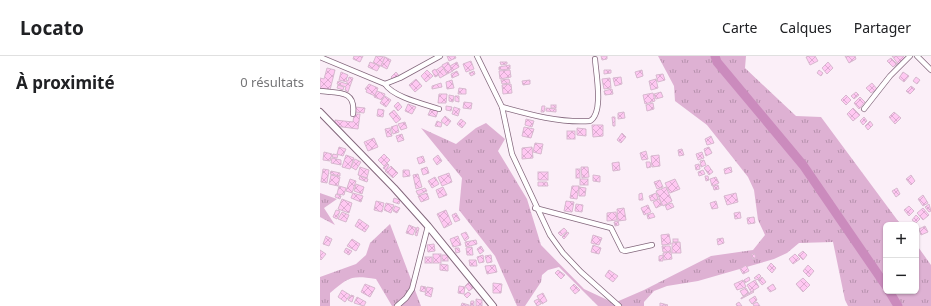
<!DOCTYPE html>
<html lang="fr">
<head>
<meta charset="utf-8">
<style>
  :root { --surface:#fff; --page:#f6f6f6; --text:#202124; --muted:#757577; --line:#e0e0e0 }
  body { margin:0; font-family:"Noto Sans",sans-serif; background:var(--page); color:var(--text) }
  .controls { position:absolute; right:12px; bottom:12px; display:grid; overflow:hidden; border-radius:6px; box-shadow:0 1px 3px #0004 }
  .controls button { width:36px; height:36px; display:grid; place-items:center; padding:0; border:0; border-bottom:1px solid var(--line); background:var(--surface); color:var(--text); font:20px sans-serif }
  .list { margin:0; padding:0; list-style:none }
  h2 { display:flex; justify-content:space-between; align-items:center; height:52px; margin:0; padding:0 16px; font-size:17px }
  h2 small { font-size:13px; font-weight:400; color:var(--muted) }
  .map { position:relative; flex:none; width:611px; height:250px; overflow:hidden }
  header { display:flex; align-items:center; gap:24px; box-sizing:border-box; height:56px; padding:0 20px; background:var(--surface); border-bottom:1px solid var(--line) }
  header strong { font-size:19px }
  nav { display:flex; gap:22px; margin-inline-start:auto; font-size:14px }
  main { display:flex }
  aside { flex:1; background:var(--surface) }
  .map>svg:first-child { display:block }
</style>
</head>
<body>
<header>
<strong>Locato</strong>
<nav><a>Carte</a><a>Calques</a><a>Partager</a></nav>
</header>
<main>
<aside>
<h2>À proximité<small>0 résultats</small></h2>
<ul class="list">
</ul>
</aside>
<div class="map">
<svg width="611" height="250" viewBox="0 0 611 250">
  <defs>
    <pattern id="grass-tufts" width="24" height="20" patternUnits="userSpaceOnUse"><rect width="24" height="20" fill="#deb1d3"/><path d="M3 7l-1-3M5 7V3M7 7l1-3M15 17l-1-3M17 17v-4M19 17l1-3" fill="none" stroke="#b691ad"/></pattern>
    <pattern id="building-cross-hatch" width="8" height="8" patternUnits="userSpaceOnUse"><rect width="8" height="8" fill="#ffc8f2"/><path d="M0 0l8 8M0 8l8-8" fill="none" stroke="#dcacd1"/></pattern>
  </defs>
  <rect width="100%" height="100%" fill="#fbeff8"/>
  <g fill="url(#grass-tufts)">
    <polygon points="338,0 426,0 425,12 476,60 501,61 581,169 566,169 566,235 596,235 596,188 611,209 611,250 528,250 525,244 513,186 479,187 467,197 454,203 378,225 347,230 334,235 324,246 324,250 278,250 239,211 228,214 222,219 221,226 205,250 197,250 175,200 139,154 142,122 101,72 136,88 156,72 166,67 185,83 178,95 207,143 221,189 264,233 294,247 324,234 391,200 433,194 445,179 438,164 434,134 428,121 387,69 355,45 354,30"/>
    <polygon points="0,137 17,143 4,152 15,169 0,161"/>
    <path d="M70,168L101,250H72L56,223C31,219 29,221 10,237V250H0V221L36,208L46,199L50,187Z"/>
  </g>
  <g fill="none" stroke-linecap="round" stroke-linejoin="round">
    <g stroke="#cb8bbd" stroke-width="9">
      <polyline points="395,0 397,6 483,109 566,230"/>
      <polyline points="569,235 578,250"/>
    </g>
  </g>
  <g fill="url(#building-cross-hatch)" stroke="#d7b9cf">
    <polygon points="34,0 43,0 40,6 33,3"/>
    <polygon points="56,0 65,1 61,10 53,7"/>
    <polygon points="127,0 135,0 136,2 129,5"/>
    <polygon points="281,0 287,0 287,3 282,4"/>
    <polygon points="489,0 495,0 498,5 490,9 486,1"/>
    <polygon points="525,0 535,0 536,3 529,7"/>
    <polygon points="572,0 583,0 585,2 578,8"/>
    <polygon points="65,1 71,4 67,13 61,10"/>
    <polygon points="571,2 577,8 573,11 567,5"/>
    <polygon points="151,5 154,13 146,16 143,8"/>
    <polygon points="50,6 60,10 57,15 48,11"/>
    <polygon points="128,6 133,15 127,18 122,9"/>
    <polygon points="137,6 139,11 132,15 130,10"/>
    <polygon points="180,6 187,6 187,8 181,9"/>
    <polygon points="508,6 513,12 507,18 502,12"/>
    <polygon points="190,9 190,13 179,14 179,11"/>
    <polygon points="122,10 127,18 120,22 116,14"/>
    <polygon points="7,12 15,14 10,34 0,32 0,22 4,23"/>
    <polygon points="115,13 119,19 115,21 112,15"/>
    <polygon points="107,14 113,20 106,26 101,20"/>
    <polygon points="190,14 191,21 180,23 179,15"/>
    <polygon points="284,14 291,14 291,17 284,18"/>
    <polygon points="322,14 323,20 317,22 315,16"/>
    <polygon points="499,14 503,17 501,20 497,17"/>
    <polygon points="137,15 139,19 132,22 131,18"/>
    <polygon points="154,15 155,18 151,20 149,17"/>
    <polygon points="21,16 28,19 26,24 28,25 29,21 33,22 28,36 25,34 26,31 17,28 18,25 27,28 27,26 19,24"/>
    <polygon points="76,16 80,21 75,25 71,21"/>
    <polygon points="583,16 589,20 584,26 579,22"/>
    <polygon points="343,18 345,24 338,26 336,19"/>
    <polygon points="301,21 302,28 295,30 293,22"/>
    <polygon points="596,21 600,24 597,28 593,25"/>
    <polygon points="290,22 291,32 284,33 282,23"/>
    <polygon points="96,23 102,30 95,36 89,29"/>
    <polygon points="189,23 190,27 182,28 181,24"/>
    <polygon points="336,23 338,32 331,34 329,25"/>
    <polygon points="132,24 134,32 127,33 126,26"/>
    <polygon points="210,24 210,28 203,29 202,25"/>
    <polygon points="121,27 122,31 112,33 112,30"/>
    <polygon points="552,27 557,33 551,37 546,32"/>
    <polygon points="49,28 58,32 55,40 46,36 47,34 45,33"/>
    <polygon points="191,28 192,37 183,38 182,29"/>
    <polygon points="18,29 24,31 23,34 17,32"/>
    <polygon points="591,30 595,33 590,38 586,35"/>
    <polygon points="139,32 146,33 146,38 138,38"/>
    <polygon points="292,33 293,38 285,39 284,35"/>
    <polygon points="57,35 65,38 62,44 54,41"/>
    <polygon points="341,36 343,41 336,43 334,38"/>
    <polygon points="536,36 539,39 534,43 531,40"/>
    <polygon points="333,37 335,45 325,48 323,39"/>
    <polygon points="119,38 127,38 126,47 118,47"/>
    <polygon points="129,39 134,40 133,46 129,45"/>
    <polygon points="526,39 531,44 526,49 521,44"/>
    <polygon points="65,40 71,44 66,51 60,47"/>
    <polygon points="135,40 139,40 139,46 135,45"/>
    <polygon points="540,41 545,46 539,53 534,47"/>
    <polygon points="78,46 82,51 78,55 74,50"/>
    <polygon points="144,46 152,47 151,53 143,52"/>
    <polygon points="333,47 334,53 327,55 326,49"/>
    <polygon points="88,48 96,51 92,58 85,55"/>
    <rect x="231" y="49" width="5" height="3"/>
    <polygon points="126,50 132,51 131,55 126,54"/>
    <polygon points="222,50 225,50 224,56 221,56"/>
    <polygon points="35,51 45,52 44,57 35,56"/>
    <polygon points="134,51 140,53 138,60 132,58"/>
    <polygon points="111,52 118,55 116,61 108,59"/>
    <polygon points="226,52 236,53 236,56 226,55"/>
    <polygon points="533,52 540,59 533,65 527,58"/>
    <polygon points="58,53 64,54 63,61 57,60"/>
    <polygon points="74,54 81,63 76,67 69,58"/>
    <polygon points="304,56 305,62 298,63 298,57"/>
    <polygon points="574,56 581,62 575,68 569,61"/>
    <polygon points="34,58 40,58 38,73 15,70 15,64 33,66"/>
    <polygon points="125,60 131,65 127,70 121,65"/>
    <polygon points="292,61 295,61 295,70 293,70"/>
    <polygon points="544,61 547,65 543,69 540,65"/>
    <polygon points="141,63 146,67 142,72 137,68"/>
    <polygon points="206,63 214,65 212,71 205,69"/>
    <polygon points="117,65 122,67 121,71 115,70"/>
    <polygon points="550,65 553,69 548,74 545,70"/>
    <polygon points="85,66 87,72 81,74 78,68"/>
    <polygon points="77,69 79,76 73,78 71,71"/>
    <polygon points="272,69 283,69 283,80 273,81"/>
    <polygon points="204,71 214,73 211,82 202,80"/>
    <polygon points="70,72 72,80 67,81 65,73"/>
    <polygon points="257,72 266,73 266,80 257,79"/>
    <rect x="247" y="75" width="8" height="8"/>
    <polygon points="302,77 306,81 301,87 297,84"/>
    <polygon points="82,78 84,84 78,86 76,80"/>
    <polygon points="391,80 394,87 387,89 385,83"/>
    <polygon points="54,82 58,91 48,95 44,86"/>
    <polygon points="215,87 223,88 221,98 213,96"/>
    <polygon points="19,91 26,93 23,100 17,98"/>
    <polygon points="212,91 213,102 202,103 202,92"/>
    <polygon points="389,91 392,97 386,100 384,93"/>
    <polygon points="362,93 364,99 359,100 358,94"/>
    <polygon points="326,95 328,103 322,104 320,97"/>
    <polygon points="4,96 12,98 10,105 3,104"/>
    <polygon points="382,96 384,102 378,104 376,98"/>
    <polygon points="13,98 18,99 17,102 12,101"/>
    <polygon points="64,98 70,104 64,110 58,104"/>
    <polygon points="26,99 34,102 30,113 22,111"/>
    <polygon points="118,99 122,105 117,109 113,103"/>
    <polygon points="339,99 340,110 332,111 331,100"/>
    <polygon points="103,100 105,106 99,108 97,102"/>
    <polygon points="12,102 21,104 21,109 11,107"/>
    <polygon points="35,103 41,106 36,114 31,111"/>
    <polygon points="384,104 386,109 381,111 380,105"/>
    <polygon points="299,106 300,114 293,115 292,107"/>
    <polygon points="326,106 330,106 331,111 327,112"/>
    <polygon points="67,107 69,109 66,114 63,112"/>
    <polygon points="379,108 380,113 376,114 375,109"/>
    <polygon points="388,109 393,116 389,119 384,112"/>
    <polygon points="71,110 78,117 73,122 65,115"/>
    <polygon points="40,111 49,114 47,122 38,119"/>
    <polygon points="107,111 109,117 103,119 101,113"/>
    <polygon points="261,111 268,111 269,121 262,122"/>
    <polygon points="411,111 412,116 405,118 404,113"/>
    <polygon points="3,113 9,114 7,127 1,126"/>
    <rect x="256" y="113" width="4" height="9"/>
    <polygon points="83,114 89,114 90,120 83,121"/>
    <polygon points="383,114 385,118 379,120 378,116"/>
    <polygon points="11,115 20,117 20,120 10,118"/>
    <rect x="218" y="116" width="10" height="8"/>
    <polygon points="129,117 132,126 122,130 118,121"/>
    <polygon points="98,118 102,131 96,133 93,119"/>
    <polygon points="11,119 20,121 18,130 9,128"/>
    <polygon points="273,119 280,120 280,126 273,125"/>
    <polygon points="591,119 595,125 591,129 586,123"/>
    <polygon points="40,120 48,123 47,126 39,123"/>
    <polygon points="385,120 388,120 389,124 386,125"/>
    <polygon points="115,121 119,128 112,132 108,125"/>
    <polygon points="396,121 399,127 392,130 390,123"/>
    <polygon points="30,123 36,125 32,137 26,135"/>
    <rect x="260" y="123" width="8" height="6"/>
    <polygon points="355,123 360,133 350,137 345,127"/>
    <polygon points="340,124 343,131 337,133 334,126"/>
    <polygon points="218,126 227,126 228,130 218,130"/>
    <polygon points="36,128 44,131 42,138 34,135"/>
    <polygon points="398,129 399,133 394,134 393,130"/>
    <polygon points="19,130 26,132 24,139 17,138"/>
    <polygon points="252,130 259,130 257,143 250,142"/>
    <polygon points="123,131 127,139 119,142 116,134"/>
    <polygon points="259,131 266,132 265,140 259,140"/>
    <polygon points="346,131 352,145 343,150 336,135"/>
    <polygon points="105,132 107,135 98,139 96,135"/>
    <polygon points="577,132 580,138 576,141 572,135"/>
    <polygon points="33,137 43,140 41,146 31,142"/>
    <polygon points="107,137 109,143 101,146 98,140"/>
    <polygon points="322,137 323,144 319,144 319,138"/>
    <polygon points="336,137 338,143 331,145 329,140"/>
    <polygon points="416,137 418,146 407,149 404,140"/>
    <polygon points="16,138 21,140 20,143 15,141"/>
    <polygon points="603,139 608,147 603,150 598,143"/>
    <polygon points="74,142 80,144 79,148 73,146"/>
    <polygon points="22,143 32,147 29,157 18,153"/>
    <polygon points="339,143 342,149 336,152 333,146"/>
    <polygon points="56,145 64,147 62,156 54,154"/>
    <polygon points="246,145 254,146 252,156 244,155"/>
    <polygon points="396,145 398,152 392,153 390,147"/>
    <polygon points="66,147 74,149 71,157 64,154"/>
    <polygon points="352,147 354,151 347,154 345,149"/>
    <polygon points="256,148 263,149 262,156 255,155"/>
    <polygon points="609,148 611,155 609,156 605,151"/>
    <polygon points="328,149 331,156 324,159 321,152"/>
    <polygon points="75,150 80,152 77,157 73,155"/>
    <polygon points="589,150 594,155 589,160 584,154"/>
    <polygon points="304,152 306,164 298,165 297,153"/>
    <polygon points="603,152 609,159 603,164 597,157"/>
    <polygon points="16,154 20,155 17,163 13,161"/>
    <polygon points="126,154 132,168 124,172 117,158"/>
    <polygon points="22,156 29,159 26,166 18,163"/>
    <polygon points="296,156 297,164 287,165 287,157"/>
    <polygon points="420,156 421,162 415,163 414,157"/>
    <polygon points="136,157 140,164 135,166 132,159"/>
    <polygon points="333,157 335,161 328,163 327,159"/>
    <polygon points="596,159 600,163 596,167 592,164"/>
    <polygon points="434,161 435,167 428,168 427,162"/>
    <polygon points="39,163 49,170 45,176 35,170"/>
    <polygon points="298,165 299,169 295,170 294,166"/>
    <polygon points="89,169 96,172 93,179 86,177"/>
    <polygon points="605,170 608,176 601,179 599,173"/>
    <polygon points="97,171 99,172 97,180 95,179"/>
    <polygon points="244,172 247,175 241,180 238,177"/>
    <polygon points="146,176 149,182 145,185 141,178"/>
    <polygon points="247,176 249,177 244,183 242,181"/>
    <polygon points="349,178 351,188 342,189 341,179"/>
    <polygon points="273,179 282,182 279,189 271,187"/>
    <polygon points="6,180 12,183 9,190 3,188"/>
    <polygon points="138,180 141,189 133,191 130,183"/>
    <polygon points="403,182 404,187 398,189 397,183"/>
    <polygon points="32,183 40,188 36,195 27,190"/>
    <rect x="353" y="183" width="5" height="3"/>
    <polygon points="156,184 157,188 146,191 145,186"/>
    <polygon points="360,186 361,197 352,197 352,187"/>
    <polygon points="114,188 115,195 108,196 107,189"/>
    <polygon points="273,189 281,192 279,198 271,196"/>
    <polygon points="161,190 164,195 160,198 157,193"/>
    <polygon points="342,190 350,190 351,196 343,196"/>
    <polygon points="152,191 153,199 147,199 146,192"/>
    <polygon points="26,192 32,195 29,199 24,196"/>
    <polygon points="135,192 139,192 140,196 136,197"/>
    <polygon points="0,194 6,198 1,204 0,203"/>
    <polygon points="483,195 487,199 483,204 478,199"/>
    <polygon points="351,196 352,203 344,204 343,197"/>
    <polygon points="434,197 436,201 433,203 431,199"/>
    <rect x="113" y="198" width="8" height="9"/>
    <polygon points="475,198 480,203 473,208 469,203"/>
    <rect x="122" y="199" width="6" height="6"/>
    <polygon points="163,199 164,206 159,207 157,201"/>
    <polygon points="171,199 172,206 167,207 165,200"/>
    <polygon points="343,199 343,205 339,205 339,200"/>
    <rect x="105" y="201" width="7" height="6"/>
    <polygon points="149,204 156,204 157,210 150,210"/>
    <polygon points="451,207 456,212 452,217 447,212"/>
    <polygon points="120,208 128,209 128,215 120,214"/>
    <polygon points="175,209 177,216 167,218 165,210"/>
    <polygon points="426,209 429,215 423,218 420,213"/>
    <polygon points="488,209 494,215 489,221 483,215"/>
    <polygon points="238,214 245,219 241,223 235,217"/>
    <polygon points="289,214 298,220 293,226 285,220"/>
    <polygon points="439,218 441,220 437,224 434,222"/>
    <polygon points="429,221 430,224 425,227 424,224"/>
    <polygon points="442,221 446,226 442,229 438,224"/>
    <polygon points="483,222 490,229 483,236 476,228"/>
    <polygon points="423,224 426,231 417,234 414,228"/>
    <polygon points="435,224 439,231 431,236 427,229"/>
    <polygon points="149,226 153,232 149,235 145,230"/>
    <polygon points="173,227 182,228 181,237 173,237"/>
    <polygon points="45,228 55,232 50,241 41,236"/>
    <polygon points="254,228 260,234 255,238 250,232"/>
    <polygon points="453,228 456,233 450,236 447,232"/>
    <polygon points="101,230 106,231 105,236 100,235"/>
    <polygon points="139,230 145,231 144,238 138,237"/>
    <polygon points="107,231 113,232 111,241 105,239"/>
    <polygon points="426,232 429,237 423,240 420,235"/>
    <polygon points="22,234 30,239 25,246 18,241"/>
    <polygon points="433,235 434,236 421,243 421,242"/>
    <polygon points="148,236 151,238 147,242 144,239"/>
    <polygon points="223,237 227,245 222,248 217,240"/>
    <polygon points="31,239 34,240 32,246 28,244"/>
    <polygon points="435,240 437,244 432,248 429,244"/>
    <polygon points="37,241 46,246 44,250 34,247"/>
    <polygon points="156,243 162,244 162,250 156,250"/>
    <polygon points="218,243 221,248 217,250 214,245"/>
    <polygon points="151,245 154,245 154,250 150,250"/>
    <polygon points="419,246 422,250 417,250 416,248"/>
    <polygon points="437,246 440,250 434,250 433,248"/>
    <polygon points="142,247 149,249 149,250 141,250"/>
    <polygon points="340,247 348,249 347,250 340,250"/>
  </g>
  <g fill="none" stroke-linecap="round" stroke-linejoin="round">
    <g stroke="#83677c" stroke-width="6">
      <g id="minor">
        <polyline points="157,0 182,51 192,98 230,179 243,197 261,216 299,250"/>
        <polyline points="597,0 611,14"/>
        <polyline points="0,1 65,28 80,22 120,0"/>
        <path d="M65,28C73,41 104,48 119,53"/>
        <path d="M0,35C19,37 36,34 33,58"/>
        <path d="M182,51C211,59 240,67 270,65C284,57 276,18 275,3"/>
        <polyline points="544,53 570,20 590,0"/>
        <polyline points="215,152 291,172 302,194 305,195 332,189"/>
        <polyline points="77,250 86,242 92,233 108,170"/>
      </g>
    </g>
    <g stroke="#83677c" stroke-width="8">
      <polyline id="major" points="0,56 74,132 108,170 173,250"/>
    </g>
    <use href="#minor" stroke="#fff" stroke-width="4.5"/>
    <use href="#major" stroke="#fff" stroke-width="6"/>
  </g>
</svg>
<div class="controls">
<button>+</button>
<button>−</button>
</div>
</div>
</main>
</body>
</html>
